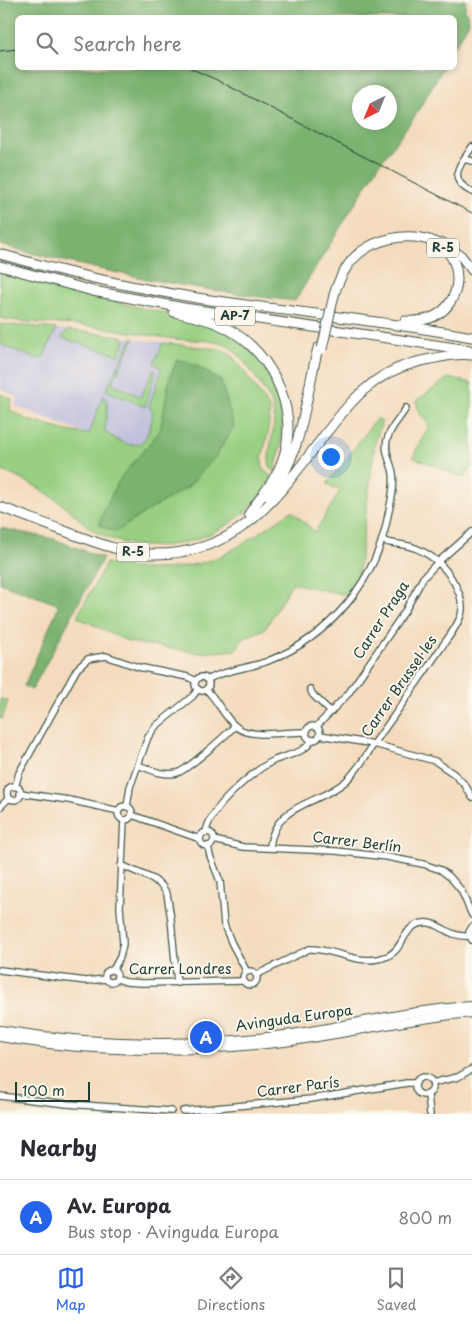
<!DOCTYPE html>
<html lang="en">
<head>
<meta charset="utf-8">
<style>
  :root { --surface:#fff; --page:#f2f2f3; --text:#2b2b33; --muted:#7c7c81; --line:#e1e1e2; --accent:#2563eb }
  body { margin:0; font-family:"Playpen Sans",sans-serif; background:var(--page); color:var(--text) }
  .compass { position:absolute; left:352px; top:85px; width:45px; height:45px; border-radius:50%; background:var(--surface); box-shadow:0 2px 8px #0003; rotate:223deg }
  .scale { position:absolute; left:15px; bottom:12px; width:75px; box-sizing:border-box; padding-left:5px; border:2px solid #1f3d34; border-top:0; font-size:14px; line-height:18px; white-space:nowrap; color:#1f3d34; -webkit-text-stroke:4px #fbf7ec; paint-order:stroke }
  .you { position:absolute; left:330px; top:456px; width:18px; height:18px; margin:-12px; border:4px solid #fff; border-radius:50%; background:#1a73e8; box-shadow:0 0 0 8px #1a73e833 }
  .badge { display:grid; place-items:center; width:32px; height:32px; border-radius:50%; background:var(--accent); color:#fff; font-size:16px; font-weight:700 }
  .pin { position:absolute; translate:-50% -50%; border:2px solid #fff; box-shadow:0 1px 5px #0006 }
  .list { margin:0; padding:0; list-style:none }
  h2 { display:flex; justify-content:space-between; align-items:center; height:65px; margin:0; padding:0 20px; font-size:21px }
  h2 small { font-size:16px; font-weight:400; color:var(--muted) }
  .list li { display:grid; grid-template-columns:32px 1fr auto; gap:15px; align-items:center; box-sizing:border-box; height:75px; padding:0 20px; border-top:1px solid var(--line) }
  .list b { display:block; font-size:19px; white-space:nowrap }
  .list p { margin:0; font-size:16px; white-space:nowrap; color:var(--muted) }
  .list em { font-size:16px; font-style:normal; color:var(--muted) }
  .icon { flex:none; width:28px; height:28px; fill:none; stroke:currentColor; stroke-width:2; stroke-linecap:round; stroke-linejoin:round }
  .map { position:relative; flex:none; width:472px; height:1114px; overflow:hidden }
  .search { position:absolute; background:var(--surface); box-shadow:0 2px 8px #0003; left:15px; right:15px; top:15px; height:55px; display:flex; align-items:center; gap:12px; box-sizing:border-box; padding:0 18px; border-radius:8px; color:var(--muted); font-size:19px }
  .sheet { height:140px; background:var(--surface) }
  nav { display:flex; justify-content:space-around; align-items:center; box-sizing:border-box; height:70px; border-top:1px solid var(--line); background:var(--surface); font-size:14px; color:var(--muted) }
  nav a { display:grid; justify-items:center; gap:2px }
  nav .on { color:var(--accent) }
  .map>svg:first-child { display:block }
</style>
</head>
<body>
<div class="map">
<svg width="472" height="1114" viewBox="0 0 472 1114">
  <rect width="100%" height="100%" fill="#fbf7ec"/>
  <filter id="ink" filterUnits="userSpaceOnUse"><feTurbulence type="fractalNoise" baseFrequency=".02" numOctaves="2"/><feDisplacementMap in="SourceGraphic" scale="10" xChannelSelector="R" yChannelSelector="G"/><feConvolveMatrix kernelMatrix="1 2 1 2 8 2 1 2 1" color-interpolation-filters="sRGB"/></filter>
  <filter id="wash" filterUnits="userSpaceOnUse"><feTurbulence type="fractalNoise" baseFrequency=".0096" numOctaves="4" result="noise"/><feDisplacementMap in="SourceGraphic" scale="20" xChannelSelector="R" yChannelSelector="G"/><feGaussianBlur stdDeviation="1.12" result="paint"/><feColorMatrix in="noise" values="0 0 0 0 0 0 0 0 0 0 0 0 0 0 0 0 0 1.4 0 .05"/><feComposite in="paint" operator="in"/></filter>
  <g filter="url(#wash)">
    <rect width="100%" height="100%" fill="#f4dbbe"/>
    <polygon fill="#c2c1dc" points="56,329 122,336 144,340 180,344 153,413 147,437 118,463 108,442 15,406 19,398 0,389 0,344 36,359"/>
    <g fill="#98cf82" stroke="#5c865b">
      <path d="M0,273L83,295L196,320C207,324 218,327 229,333C277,362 293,421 274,472C258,457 287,420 266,393C258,381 242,356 231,348C215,338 192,341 175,339C145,335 117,329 88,326C59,323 28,324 0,318Z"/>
      <polygon points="0,324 49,328 56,329 44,356 42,358 36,359 0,344"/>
      <polygon points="69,330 122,336 125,341 119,355 62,338 64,334"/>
      <polygon points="132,338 134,338 112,383 141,397 153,370 156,371 145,407 106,390"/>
      <path d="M163,343L220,349L230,354L239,364L270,409L268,434L262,458L263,469L272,477C264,489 256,503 244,513C206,545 144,558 98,533C85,526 75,514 63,505C44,489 22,479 0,470V394L12,399L10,410L28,420L49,426L67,431L89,434L103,396C112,404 104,420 105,432C136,453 147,449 153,413L149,406L160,375L161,368L154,363Z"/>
      <polygon points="448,378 472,383 472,465 464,478 413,457 429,425 420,414 416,401"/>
      <path d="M377,418L382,421L375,443L358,576L346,595L292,583L265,629L244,638L236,650L201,653L129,642L77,617L106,563C144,573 191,571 227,553C249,541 270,525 292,511L315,532L340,491L327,484Z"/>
      <polygon points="0,699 8,701 2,719 0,719"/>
    </g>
    <g fill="#7ab270" stroke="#4c7852" fill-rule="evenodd">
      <path d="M0,0H466L465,10L468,15L469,22L455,47L454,18H18V68H443L415,116L379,165L295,301C193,290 98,271 0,245ZM360,92H390V122H360Z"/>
      <polygon points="177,359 196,365 221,381 234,426 216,456 188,487 138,517 116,532 99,525 105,507 121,477 160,431 169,380"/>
      <polygon points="0,528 54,539 103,558 32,690 24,686 59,605 0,583"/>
    </g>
  </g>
  <g filter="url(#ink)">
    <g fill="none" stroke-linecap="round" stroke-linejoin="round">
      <g stroke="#3f5549" stroke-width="8">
        <g id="minor">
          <path d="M472,147C460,165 446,179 472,192"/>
          <polyline points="464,159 472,161"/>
          <circle cx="202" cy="684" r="7"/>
          <path d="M207,680C223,670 250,668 268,661C330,637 377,580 388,515C391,502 395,486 393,473C391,462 384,452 387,440C390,427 400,419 406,408"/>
          <path d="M206,689C217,700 224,716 235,726C251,740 287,731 307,732"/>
          <polyline points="310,689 313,695 331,712"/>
          <circle cx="313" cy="733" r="7"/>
          <polyline points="316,727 348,694 405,611 423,578 438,562 472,532"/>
          <polyline points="320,735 374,744 435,761 454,774 465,785 472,797"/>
          <path d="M138,765C151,770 163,776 177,773C186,771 226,735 235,726"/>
          <circle cx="14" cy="793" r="7"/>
          <polyline points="15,787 19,773 77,669 88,659 106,656 138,667 188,677 196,681"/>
          <polyline points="20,793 69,800 119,811"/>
          <circle cx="125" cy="813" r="7"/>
          <polyline points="0,807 9,798"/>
          <polyline points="127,807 130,787 148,737 156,726 193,696 198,689"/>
          <polyline points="132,815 200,839"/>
          <circle cx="207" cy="839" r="7"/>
          <path d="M206,833C208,809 254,770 275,760C287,755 305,753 312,740"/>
          <polyline points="214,840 243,847 336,851 387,857 423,864 441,870 450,877 461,890 472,915"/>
          <polyline points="208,846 210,856 220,881 224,925 232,944 247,972"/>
          <path d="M270,847C274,803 319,805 346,781C359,769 368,752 378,738C399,709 419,680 439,651C446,640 457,628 461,615C465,603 457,586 450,576C439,560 422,548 404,545C396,543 389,544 382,540"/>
          <polyline points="121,865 153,879 162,886 167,894 171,919 177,983"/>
          <polyline points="472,927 469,932 472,940"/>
          <circle cx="111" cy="976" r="6"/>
          <polyline points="0,970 86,981 105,979"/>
          <polyline points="113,970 120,957 123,944 120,907 124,820"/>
          <circle cx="250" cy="978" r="7"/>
          <path d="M256,975L309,949C336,948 359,968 388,956C404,949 403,925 423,923C441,921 447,938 470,936"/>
          <polyline points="117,979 126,982 143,983 244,981"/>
          <circle cx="424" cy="1086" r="9"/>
          <polyline points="432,1083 458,1077 472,1069"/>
          <polyline points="428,1095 430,1114"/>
          <polyline points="0,1096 67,1104 171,1111"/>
          <polyline points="183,1111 311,1099 407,1083 416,1083"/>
        </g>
      </g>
      <g stroke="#3f5549" stroke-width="10">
        <g id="major">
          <path d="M0,1030C93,1045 190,1047 284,1035C347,1026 408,1010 472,1006"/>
          <path d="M0,1037C93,1053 191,1053 284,1042C347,1034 409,1018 472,1013"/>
        </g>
      </g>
      <g stroke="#3f5549" stroke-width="11">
        <g id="highway">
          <polyline points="443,243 461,256 472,270"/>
          <path d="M0,254C65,273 130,287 197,298C288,312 381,320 472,337"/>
          <polyline points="0,266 93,291 184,308 469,350"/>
          <path d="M334,295C339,278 347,262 362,251C393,228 457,230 457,279C457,288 454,297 449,304C438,319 422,322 405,321"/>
          <path d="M174,312C188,315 204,318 218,324C268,345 301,406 283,459C276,480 261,496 249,514"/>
          <path d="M269,497C303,455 305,398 318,348"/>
          <path d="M0,507C23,515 45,524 67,532C95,542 121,553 151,554C240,556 278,496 326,433C339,417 352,399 369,386C387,371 408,363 431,359C444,356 458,353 472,355"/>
        </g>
      </g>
      <use href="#minor" stroke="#fff" stroke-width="5.5"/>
      <use href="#major" stroke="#fff" stroke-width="8"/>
      <use href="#highway" stroke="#fff" stroke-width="9"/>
      <g stroke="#1f3d34" stroke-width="1">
        <polyline points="0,51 18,49"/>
        <polyline points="190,68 217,80 472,213"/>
      </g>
      <g stroke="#3f5549" stroke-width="11" stroke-linecap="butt">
        <polyline id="highway-bridge" points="322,349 334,295"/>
      </g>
      <use href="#highway-bridge" stroke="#fff" stroke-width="9"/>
    </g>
  </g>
  <g text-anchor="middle" stroke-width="4" stroke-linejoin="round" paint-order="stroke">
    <g fill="#fbf7ec" stroke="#61756b" stroke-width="1">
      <rect x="427" y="238.5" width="32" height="19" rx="4"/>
      <rect x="215" y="306.5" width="40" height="19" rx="4"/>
      <rect x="117" y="542.5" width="32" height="19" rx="4"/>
    </g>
    <g font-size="12" font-weight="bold" fill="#1f3d34">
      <text x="443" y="252">R-5</text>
      <text x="235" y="320">AP-7</text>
      <text x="133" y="556">R-5</text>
    </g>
    <g font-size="14" fill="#1f3d34" stroke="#fbf7ec">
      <text transform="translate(381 620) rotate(-57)" y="5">Carrer Praga</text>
      <text transform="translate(399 686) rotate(-55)" y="5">Carrer Brussel·les</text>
      <text transform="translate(357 842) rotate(7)" y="5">Carrer Berlín</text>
      <text x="180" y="974">Carrer Londres</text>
      <text transform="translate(294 1018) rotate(-8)" y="5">Avinguda Europa</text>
      <text transform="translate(298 1087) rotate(-7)" y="5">Carrer París</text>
    </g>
  </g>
</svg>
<svg class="compass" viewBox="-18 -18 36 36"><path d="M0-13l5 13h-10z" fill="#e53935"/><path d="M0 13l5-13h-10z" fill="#7c7c81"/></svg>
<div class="scale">100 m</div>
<div class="you"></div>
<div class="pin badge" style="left:206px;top:1037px">A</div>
<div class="search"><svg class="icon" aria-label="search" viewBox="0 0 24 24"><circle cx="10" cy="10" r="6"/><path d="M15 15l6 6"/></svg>Search here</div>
</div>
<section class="sheet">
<h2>Nearby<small></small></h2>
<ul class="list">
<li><span class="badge">A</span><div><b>Av. Europa</b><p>Bus stop · Avinguda Europa</p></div><em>800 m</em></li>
</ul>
</section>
<nav>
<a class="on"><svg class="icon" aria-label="map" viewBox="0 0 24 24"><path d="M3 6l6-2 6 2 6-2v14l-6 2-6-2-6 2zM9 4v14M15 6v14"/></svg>Map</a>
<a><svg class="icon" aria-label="directions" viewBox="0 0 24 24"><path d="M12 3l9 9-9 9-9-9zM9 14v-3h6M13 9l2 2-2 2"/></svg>Directions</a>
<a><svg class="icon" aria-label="saved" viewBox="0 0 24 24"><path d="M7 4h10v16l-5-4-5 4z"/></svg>Saved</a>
</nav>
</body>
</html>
